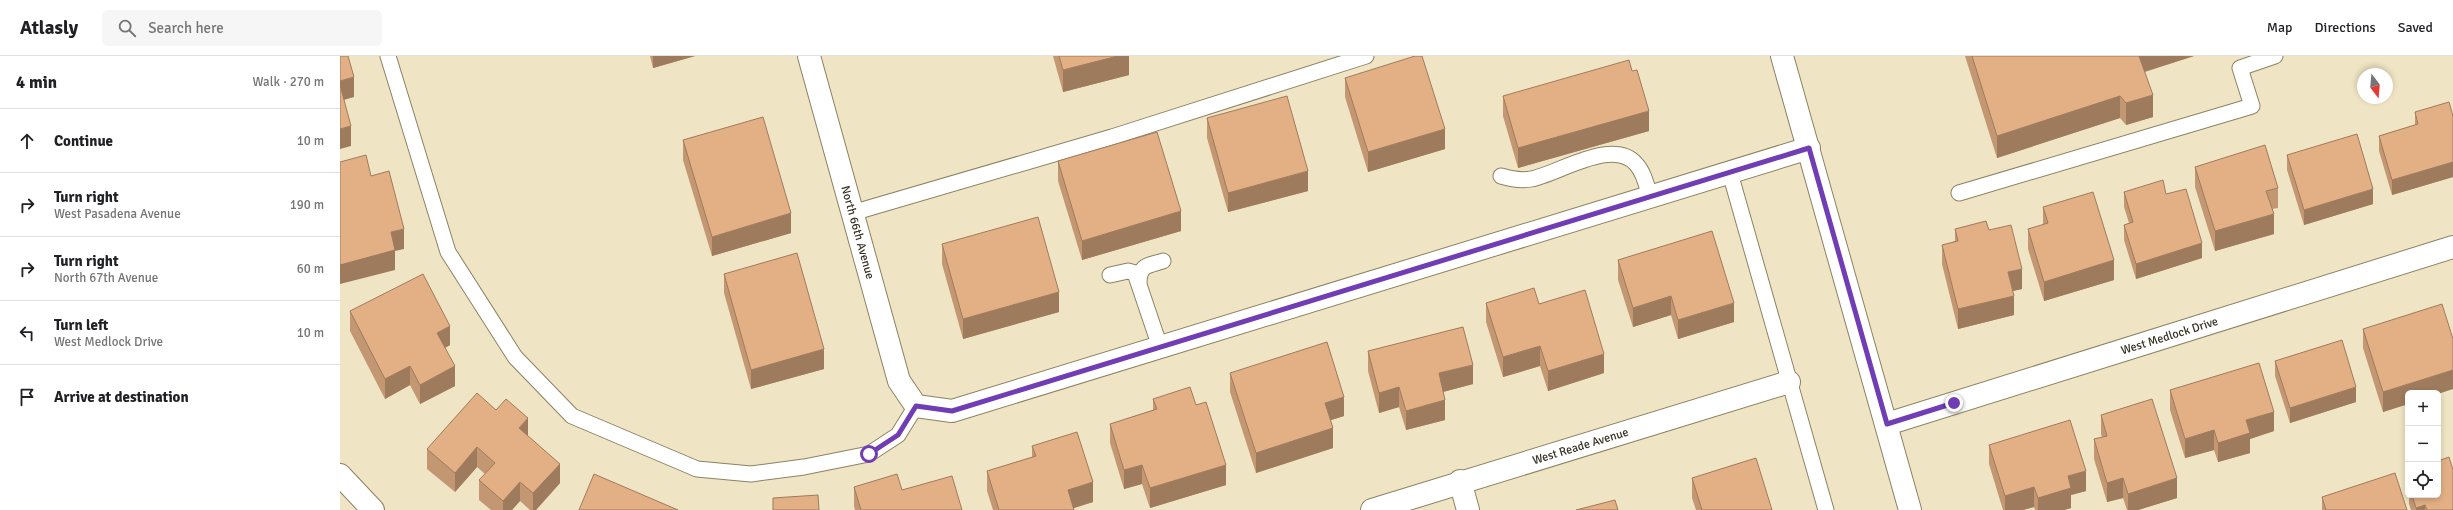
<!DOCTYPE html>
<html lang="en">
<head>
<meta charset="utf-8">
<style>
  :root { --surface:#fff; --page:#f6f6f6; --text:#202124; --muted:#757577; --line:#e0e0e0 }
  body { margin:0; font-family:Signika,sans-serif; background:var(--page); color:var(--text) }
  .controls { position:absolute; right:12px; bottom:12px; display:grid; overflow:hidden; border-radius:6px; box-shadow:0 2px 6px #0003 }
  .controls button { width:36px; height:36px; display:grid; place-items:center; padding:0; border:0; border-bottom:1px solid var(--line); background:var(--surface); color:var(--text); font:20px sans-serif }
  .compass { position:absolute; left:2017px; top:12px; width:36px; height:36px; border-radius:50%; background:var(--surface); box-shadow:0 2px 6px #0003; rotate:164deg }
  .stop { position:absolute; width:12px; height:12px; margin:-9px; border:3px solid #713db4; border-radius:50%; background:#fff }
  .stop.end { background:#713db4; border-color:#fff; box-shadow:0 1px 4px #0008 }
  .list { margin:0; padding:0; list-style:none }
  h2 { display:flex; justify-content:space-between; align-items:center; height:52px; margin:0; padding:0 16px; font-size:17px }
  h2 small { font-size:13px; font-weight:400; color:var(--muted) }
  .list li { display:grid; grid-template-columns:26px 1fr auto; gap:12px; align-items:center; box-sizing:border-box; height:64px; padding:0 16px; border-top:1px solid var(--line) }
  .list b { display:block; font-size:15px; white-space:nowrap }
  .list p { margin:0; font-size:13px; white-space:nowrap; color:var(--muted) }
  .list em { font-size:13px; font-style:normal; color:var(--muted) }
  .icon { flex:none; width:22px; height:22px; fill:none; stroke:currentColor; stroke-width:2; stroke-linecap:round; stroke-linejoin:round }
  .map { position:relative; flex:none; width:2113px; height:454px; overflow:hidden }
  header { display:flex; align-items:center; gap:24px; box-sizing:border-box; height:56px; padding:0 20px; background:var(--surface); border-bottom:1px solid var(--line) }
  header strong { font-size:19px }
  nav { display:flex; gap:22px; margin-inline-start:auto; font-size:14px }
  .search { width:280px; height:36px; background:var(--page); display:flex; align-items:center; gap:10px; box-sizing:border-box; padding:0 14px; border-radius:6px; color:var(--muted); font-size:15px }
  main { display:flex }
  aside { flex:1; background:var(--surface) }
  .map>svg:first-child { display:block }
</style>
</head>
<body>
<header>
<strong>Atlasly</strong>
<div class="search"><svg class="icon" aria-label="search" viewBox="0 0 24 24"><circle cx="10" cy="10" r="6"/><path d="M15 15l6 6"/></svg>Search here</div>
<nav><a>Map</a><a>Directions</a><a>Saved</a></nav>
</header>
<main>
<aside>
<h2>4 min<small>Walk · 270 m</small></h2>
<ul class="list">
<li><svg class="icon" aria-label="ahead" viewBox="0 0 24 24"><path d="M12 20V5M6 11l6-6 6 6"/></svg><div><b>Continue</b></div><em>10 m</em></li>
<li><svg class="icon" aria-label="right" viewBox="0 0 24 24"><path d="M7 20v-9h11M14 6l5 5-5 5"/></svg><div><b>Turn right</b><p>West Pasadena Avenue</p></div><em>190 m</em></li>
<li><svg class="icon" aria-label="right" viewBox="0 0 24 24"><path d="M7 20v-9h11M14 6l5 5-5 5"/></svg><div><b>Turn right</b><p>North 67th Avenue</p></div><em>60 m</em></li>
<li><svg class="icon" aria-label="left" viewBox="0 0 24 24"><path d="M17 20v-9H6M10 6l-5 5 5 5"/></svg><div><b>Turn left</b><p>West Medlock Drive</p></div><em>10 m</em></li>
<li><svg class="icon" aria-label="arrive" viewBox="0 0 24 24"><path d="M6 21V4h12l-3 4 3 4H6"/></svg><div><b>Arrive at destination</b></div></li>
</ul>
</aside>
<div class="map">
<svg width="2113" height="454" viewBox="0 0 2113 454">
  <rect width="100%" height="100%" fill="#efe4c3"/>
  <g fill="none" stroke-linecap="round" stroke-linejoin="round">
    <g stroke="#8c8263" stroke-width="17">
      <g id="service">
        <polyline points="48,0 108,196 175,301 232,360 357,413 411,418 464,411 529,398 558,379 576,350"/>
        <polyline points="1390,117 1486,454"/>
        <path d="M1161,120C1171,123 1180,125 1191,123C1218,118 1273,81 1296,108C1304,116 1307,131 1310,141"/>
        <polyline points="1619,137 1912,50 1900,12 1935,0"/>
        <polyline points="512,157 772,81 1026,0"/>
        <polyline points="770,219 788,215 795,217 820,291"/>
        <path d="M799,226C800,208 808,210 823,205"/>
      </g>
    </g>
    <g stroke="#8c8263" stroke-width="24">
      <g id="minor">
        <path id="s1" d="M469,0L559,325L576,350L612,355L1469,92"/>
        <path id="s2" d="M1547,368L2113,191"/>
        <polyline points="0,419 33,454"/>
        <polyline points="1120,425 1128,454"/>
        <path id="s3" d="M1032,454L1449,326"/>
      </g>
    </g>
    <g stroke="#8c8263" stroke-width="24">
      <polyline id="secondary" points="1442,0 1570,454"/>
    </g>
    <use href="#service" stroke="#fff" stroke-width="15"/>
    <use href="#minor" stroke="#fff" stroke-width="22"/>
    <use href="#secondary" stroke="#fff" stroke-width="22"/>
  </g>
  <g fill="#c39772">
    <polygon points="310,0 355,0 313,12"/>
    <polygon points="713,0 789,0 789,19 723,36"/>
    <polygon points="1625,0 1854,0 1805,16 1813,61 1786,69 1780,62 1657,102"/>
    <polygon points="1292,15 1309,75 1178,112 1163,60 1163,40"/>
    <polygon points="1005,22 1105,93 1028,116 1005,41"/>
    <polygon points="2075,56 2113,60 2113,121 2052,139 2039,95 2039,80 2075,69"/>
    <polygon points="867,62 968,135 888,156 867,82"/>
    <polygon points="343,84 451,177 372,200 343,104"/>
    <polygon points="1947,99 2033,148 1964,169 1947,114"/>
    <polygon points="718,105 841,175 742,204 718,125"/>
    <polygon points="1855,111 1938,132 1938,152 1932,153 1934,178 1875,195 1855,131"/>
    <polygon points="1784,136 1826,138 1862,202 1796,223 1784,184 1784,169 1789,167 1784,151"/>
    <polygon points="1703,151 1774,224 1704,245 1688,193 1688,173 1703,169"/>
    <polygon points="1615,173 1649,174 1682,233 1673,235 1674,259 1618,273 1602,208 1602,189 1615,185"/>
    <polygon points="602,188 719,256 623,283 602,208"/>
    <polygon points="1278,204 1394,266 1338,283 1331,259 1293,271 1278,224"/>
    <polygon points="384,218 484,313 411,333 384,237"/>
    <polygon points="1146,247 1199,248 1264,317 1208,335 1200,310 1163,321 1146,266"/>
    <polygon points="10,255 110,289 105,292 115,330 80,348 70,329 45,343 10,275"/>
    <polygon points="2023,273 2068,337 2068,348 2043,356 2023,292"/>
    <polygon points="1028,295 1133,328 1103,336 1105,364 1066,374 1059,351 1039,357 1028,315"/>
    <polygon points="1935,305 2016,346 1950,367 1935,320"/>
    <polygon points="890,317 1004,360 991,364 993,392 916,417 890,336"/>
    <polygon points="1830,334 1934,375 1910,383 1910,397 1878,406 1874,394 1845,402 1830,354"/>
    <polygon points="813,343 856,349 886,429 810,452 802,428 784,433 770,387 770,368 813,354"/>
    <polygon points="156,354 188,380 220,427 196,454 190,454 180,445 172,454 151,454 139,444 139,424 145,418 137,411 115,436 87,413 87,393"/>
    <polygon points="1761,359 1837,442 1798,454 1787,454 1783,442 1767,446 1754,403 1754,383 1762,381 1761,378"/>
    <polygon points="1649,389 1746,435 1731,439 1731,452 1724,454 1695,454 1694,451 1683,454 1663,454 1649,408"/>
    <polygon points="692,390 753,446 733,452 734,454 653,454 647,435 647,415 692,401"/>
    <polygon points="1352,422 1432,454 1356,454 1352,442"/>
    <polygon points="514,431 562,434 622,454 515,454 514,450"/>
    <polygon points="2069,439 2098,439 2113,454 2071,454 2069,448"/>
    <polygon points="1982,441 2067,454 1982,454"/>
  </g>
  <g fill="#9f7b5d">
    <polygon points="313,0 355,0 313,12"/>
    <polygon points="778,0 789,0 789,19 723,36 723,14"/>
    <polygon points="1797,0 1854,0 1797,18"/>
    <polygon points="14,21 14,41 0,45 0,25"/>
    <polygon points="1813,39 1813,61 1786,69 1786,47"/>
    <polygon points="1780,40 1780,62 1657,102 1657,80"/>
    <polygon points="1309,55 1309,75 1178,112 1178,92"/>
    <polygon points="11,70 11,90 0,93 0,73"/>
    <polygon points="1105,73 1105,93 1028,116 1028,96"/>
    <polygon points="2113,106 2113,121 2052,139 2052,124"/>
    <polygon points="968,115 968,135 888,156 888,137"/>
    <polygon points="2033,133 2033,148 1964,169 1964,154"/>
    <polygon points="841,155 841,175 742,204 742,185"/>
    <polygon points="451,157 451,177 372,200 372,181"/>
    <polygon points="1934,158 1934,178 1875,195 1875,175"/>
    <polygon points="64,173 64,193 55,195 55,214 0,228 0,209 51,176"/>
    <polygon points="1862,187 1862,202 1796,223 1796,208"/>
    <polygon points="1774,204 1774,224 1704,245 1704,226"/>
    <polygon points="1682,213 1682,233 1668,236 1668,216"/>
    <polygon points="719,236 719,256 623,283 623,263"/>
    <polygon points="1331,240 1331,259 1293,271 1293,252"/>
    <polygon points="1674,240 1674,259 1618,273 1618,253"/>
    <polygon points="1394,247 1394,266 1338,283 1338,264"/>
    <polygon points="110,270 110,289 97,296 97,277"/>
    <polygon points="1200,290 1200,310 1163,321 1163,301"/>
    <polygon points="484,293 484,313 411,333 411,314"/>
    <polygon points="1264,298 1264,317 1208,335 1208,315"/>
    <polygon points="1133,309 1133,328 1099,337 1099,317"/>
    <polygon points="70,310 70,329 45,343 45,323"/>
    <polygon points="115,310 115,330 80,348 80,329"/>
    <polygon points="2113,314 2113,333 2098,338 2098,337 2068,337 2068,348 2043,356 2043,336"/>
    <polygon points="1059,331 1059,351 1039,357 1039,337"/>
    <polygon points="2016,331 2016,346 1950,367 1950,352"/>
    <polygon points="1004,341 1004,360 985,366 985,347"/>
    <polygon points="1105,344 1105,364 1066,374 1066,355"/>
    <polygon points="1934,356 1934,375 1910,383 1910,397 1878,406 1878,387 1906,364"/>
    <polygon points="188,362 188,382 179,372"/>
    <polygon points="993,372 993,392 916,417 916,397"/>
    <polygon points="1874,374 1874,394 1845,402 1845,383"/>
    <polygon points="137,391 137,411 115,436 115,417"/>
    <polygon points="220,408 220,427 196,454 193,454 193,437"/>
    <polygon points="802,409 802,428 784,433 784,414"/>
    <polygon points="886,409 886,429 810,452 810,432"/>
    <polygon points="1746,415 1746,435 1731,439 1731,452 1724,454 1698,454 1698,442 1728,420"/>
    <polygon points="1783,422 1783,442 1767,446 1767,427"/>
    <polygon points="1837,422 1837,442 1798,454 1788,454 1788,438"/>
    <polygon points="180,426 180,445 172,454 163,454 163,445"/>
    <polygon points="753,426 753,446 728,454 728,434"/>
    <polygon points="1694,431 1694,451 1683,454 1665,454 1665,440"/>
    <polygon points="2085,449 2085,454 2076,454 2076,452"/>
  </g>
  <g fill="#e3b085" stroke="#9f7b5d">
    <polygon points="0,0 8,0 14,21 0,25"/>
    <polygon points="719,0 778,0 723,14"/>
    <polygon points="1075,0 1082,0 1105,73 1028,96 1005,22"/>
    <polygon points="1632,0 1799,0 1813,39 1786,47 1780,40 1657,80"/>
    <polygon points="1289,4 1292,15 1297,14 1309,55 1178,92 1163,40"/>
    <polygon points="0,29 11,70 0,73"/>
    <polygon points="947,40 968,115 888,137 867,62"/>
    <polygon points="2109,46 2113,60 2113,106 2052,124 2039,80 2078,68 2075,56"/>
    <polygon points="423,61 451,157 372,181 343,84"/>
    <polygon points="817,76 841,155 742,185 718,105"/>
    <polygon points="2017,78 2033,133 1964,154 1947,99"/>
    <polygon points="1925,89 1938,132 1926,135 1934,158 1875,175 1855,111"/>
    <polygon points="26,99 31,120 49,115 64,173 51,176 55,194 0,209 0,106"/>
    <polygon points="1823,124 1826,138 1846,133 1862,187 1796,208 1784,169 1793,166 1784,136"/>
    <polygon points="1753,136 1774,204 1704,226 1688,173 1708,167 1703,151"/>
    <polygon points="698,161 719,236 623,263 602,188"/>
    <polygon points="1646,165 1649,174 1671,169 1682,213 1668,216 1674,240 1618,253 1602,189 1618,185 1615,173"/>
    <polygon points="1372,175 1394,247 1338,264 1331,240 1293,252 1278,204"/>
    <polygon points="457,197 484,293 411,314 384,218"/>
    <polygon points="83,218 110,270 97,277 115,310 80,329 70,310 45,323 10,255"/>
    <polygon points="1194,232 1199,248 1245,234 1264,298 1208,315 1200,290 1163,301 1146,247"/>
    <polygon points="2102,248 2113,283 2113,314 2043,336 2023,273"/>
    <polygon points="1123,271 1133,309 1099,317 1105,344 1066,355 1059,331 1039,337 1028,295"/>
    <polygon points="2002,284 2016,331 1950,352 1935,305"/>
    <polygon points="987,286 1004,341 985,347 993,372 916,397 890,317"/>
    <polygon points="1919,307 1934,356 1906,364 1910,377 1878,387 1874,374 1845,383 1830,334"/>
    <polygon points="850,331 856,349 866,346 886,409 810,432 802,409 784,414 770,368 817,353 813,343"/>
    <polygon points="137,337 156,354 166,343 188,362 179,372 220,408 193,437 180,426 163,445 139,424 155,407 137,391 115,417 87,393"/>
    <polygon points="1812,343 1837,422 1788,438 1783,422 1767,427 1754,383 1767,380 1761,359"/>
    <polygon points="1730,364 1746,415 1728,420 1731,432 1698,442 1694,431 1665,440 1649,389"/>
    <polygon points="737,376 753,426 728,434 734,454 659,454 647,415 696,400 692,390"/>
    <polygon points="2109,401 2113,414 2113,454 2087,454 2085,449 2076,452 2072,439 2098,439 2098,405"/>
    <polygon points="1416,402 1432,454 1362,454 1352,422"/>
    <polygon points="2055,417 2067,454 1986,454 1982,441"/>
    <polygon points="254,418 338,454 239,454"/>
    <polygon points="557,418 562,434 612,420 622,454 521,454 514,431"/>
    <polygon points="478,439 479,454 433,454 433,442"/>
    <polygon points="1275,444 1278,454 1236,454"/>
  </g>
  <g fill="none" stroke-linecap="round" stroke-linejoin="round">
    <polyline stroke="#713db4" stroke-width="5" points="529,398 558,379 576,350 612,355 1469,92 1547,368 1614,347"/>
  </g>
  <g text-anchor="middle" stroke-width="3" stroke-linejoin="round" paint-order="stroke">
    <g font-size="12" fill="#363124" stroke="#fff">
      <text dy="4" stroke="none"><textPath href="#s1" startOffset="183">North 66th Avenue</textPath></text>
      <text dy="4" stroke="none"><textPath href="#s2" startOffset="296">West Medlock Drive</textPath></text>
      <text dy="4" stroke="none"><textPath href="#s3" startOffset="218">West Reade Avenue</textPath></text>
    </g>
  </g>
</svg>
<div class="controls">
<button>+</button>
<button>−</button>
<button><svg class="icon" aria-label="locate" viewBox="0 0 24 24"><circle cx="12" cy="12" r="6"/><path d="M12 2v4M12 18v4M2 12h4M18 12h4"/></svg></button>
</div>
<svg class="compass" viewBox="-18 -18 36 36"><path d="M0-13l5 13h-10z" fill="#e53935"/><path d="M0 13l5-13h-10z" fill="#757577"/></svg>
<div class="stop" style="left:529px;top:398px"></div>
<div class="stop end" style="left:1614px;top:347px"></div>
</div>
</main>
</body>
</html>
